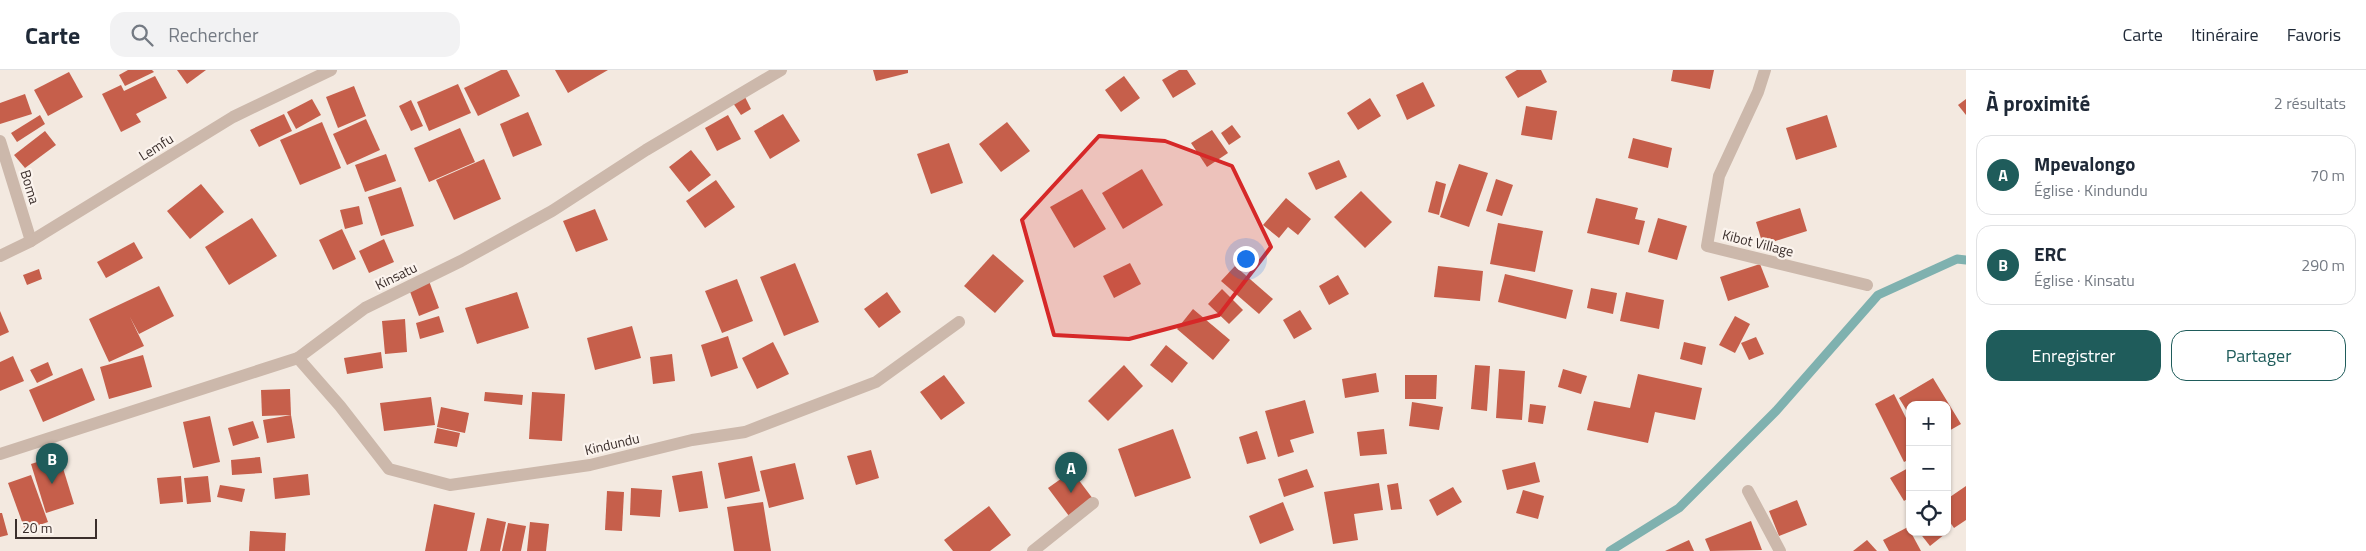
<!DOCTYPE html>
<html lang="fr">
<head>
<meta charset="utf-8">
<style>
  :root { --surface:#fff; --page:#f2f2f3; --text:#1f2937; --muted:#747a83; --line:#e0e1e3; --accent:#1f5c5b }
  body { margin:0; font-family:"Titillium Web",sans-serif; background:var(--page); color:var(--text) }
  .controls { position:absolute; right:15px; bottom:15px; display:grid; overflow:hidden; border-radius:10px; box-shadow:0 1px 4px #0004 }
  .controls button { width:45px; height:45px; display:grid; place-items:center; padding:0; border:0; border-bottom:1px solid var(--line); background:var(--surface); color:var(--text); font:25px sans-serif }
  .scale { position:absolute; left:15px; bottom:12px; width:82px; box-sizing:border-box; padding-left:5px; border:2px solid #3a2e2b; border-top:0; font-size:14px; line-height:18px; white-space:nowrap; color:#3a2e2b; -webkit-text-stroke:4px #fbf3ed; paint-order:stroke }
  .you { position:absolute; left:1245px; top:188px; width:18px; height:18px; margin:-12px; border:4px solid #fff; border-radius:50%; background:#1a73e8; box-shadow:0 0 0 8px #1a73e833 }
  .badge { display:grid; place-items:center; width:32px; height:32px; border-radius:50%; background:var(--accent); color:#fff; font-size:16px; font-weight:700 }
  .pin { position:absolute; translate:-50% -41px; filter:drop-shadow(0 1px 2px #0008) }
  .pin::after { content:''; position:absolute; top:26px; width:18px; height:15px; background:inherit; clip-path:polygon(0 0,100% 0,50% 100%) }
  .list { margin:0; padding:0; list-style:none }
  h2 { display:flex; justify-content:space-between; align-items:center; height:65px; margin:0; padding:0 20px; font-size:21px }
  h2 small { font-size:16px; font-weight:400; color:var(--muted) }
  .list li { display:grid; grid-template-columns:32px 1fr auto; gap:15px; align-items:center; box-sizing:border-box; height:80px; margin:0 10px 10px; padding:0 10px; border:1px solid var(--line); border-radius:15px }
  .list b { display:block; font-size:19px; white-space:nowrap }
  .list p { margin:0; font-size:16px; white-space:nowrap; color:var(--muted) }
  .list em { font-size:16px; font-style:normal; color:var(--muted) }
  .actions { display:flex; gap:10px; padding:15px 20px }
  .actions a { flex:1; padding:11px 0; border:1px solid var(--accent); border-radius:15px; text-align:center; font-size:18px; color:var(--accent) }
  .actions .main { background:var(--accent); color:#fff }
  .icon { flex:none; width:28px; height:28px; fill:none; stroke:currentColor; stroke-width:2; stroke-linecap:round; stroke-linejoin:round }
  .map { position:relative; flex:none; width:1966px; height:481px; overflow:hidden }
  header { display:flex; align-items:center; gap:30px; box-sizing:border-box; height:70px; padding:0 25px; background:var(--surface); border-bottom:1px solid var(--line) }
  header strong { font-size:24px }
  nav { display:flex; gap:28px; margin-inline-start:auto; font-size:18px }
  .search { width:350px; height:45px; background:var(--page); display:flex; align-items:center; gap:12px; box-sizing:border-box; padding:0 18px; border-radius:15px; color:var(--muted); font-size:19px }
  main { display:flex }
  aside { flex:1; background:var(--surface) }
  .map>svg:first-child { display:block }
</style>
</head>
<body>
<header>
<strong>Carte</strong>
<div class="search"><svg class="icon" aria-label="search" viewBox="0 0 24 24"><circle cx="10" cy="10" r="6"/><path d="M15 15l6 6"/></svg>Rechercher</div>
<nav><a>Carte</a><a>Itinéraire</a><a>Favoris</a></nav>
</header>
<main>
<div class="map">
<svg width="1966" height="481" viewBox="0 0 1966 481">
  <rect width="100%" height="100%" fill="#f3e9e0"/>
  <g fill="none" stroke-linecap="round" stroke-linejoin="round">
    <polyline stroke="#7fb1af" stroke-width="9" points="1610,481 1679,438 1776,341 1878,225 1957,189 1966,190"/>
  </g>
  <g fill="#c65f4b">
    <polygon points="128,0 152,0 154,2 125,16 119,5"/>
    <polygon points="177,0 206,0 187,14"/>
    <polygon points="501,0 507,0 520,26 478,46 464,18"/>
    <polygon points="555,0 608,0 568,23"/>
    <polygon points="873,0 908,0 908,3 876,11"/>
    <polygon points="1179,0 1187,0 1196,14 1173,28 1162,10"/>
    <polygon points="1517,0 1541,0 1547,12 1518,28 1505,7"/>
    <polygon points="1673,0 1714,0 1710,19 1671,11"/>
    <polygon points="69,2 83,27 48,46 34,20"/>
    <polygon points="155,6 167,28 136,44 141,52 121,62 102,24 121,15 124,21"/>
    <polygon points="1124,6 1140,28 1121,42 1105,20"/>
    <polygon points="1423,12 1435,36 1407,50 1396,25"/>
    <polygon points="458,14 471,43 429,61 417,32"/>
    <polygon points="354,16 366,46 338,58 326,27"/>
    <polygon points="25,24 32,44 0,54 0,33"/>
    <polygon points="745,27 751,39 741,45 733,33"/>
    <polygon points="1370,28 1381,46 1358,60 1347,43"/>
    <polygon points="312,29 321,45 296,59 287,42"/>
    <polygon points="1966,29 1966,45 1958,35"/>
    <polygon points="411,30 423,56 411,61 399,36"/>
    <polygon points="1526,36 1557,41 1552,70 1521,65"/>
    <polygon points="528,42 542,75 513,87 500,54"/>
    <polygon points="284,44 292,61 259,77 250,60"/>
    <polygon points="783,44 800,71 770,89 754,61"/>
    <polygon points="40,45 45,54 17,72 11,63"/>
    <polygon points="728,45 741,69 717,81 705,58"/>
    <polygon points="1827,45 1837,77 1796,90 1786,58"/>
    <polygon points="366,49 380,80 347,95 333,64"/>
    <polygon points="322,52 341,98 300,115 280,70"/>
    <polygon points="1007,52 1030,81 1001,102 979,74"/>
    <polygon points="1232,55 1241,67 1229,75 1221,63"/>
    <polygon points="460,58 475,92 429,112 414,78"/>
    <polygon points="1212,60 1228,83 1207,97 1191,73"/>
    <polygon points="45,61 56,75 25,98 14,85"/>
    <polygon points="1633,68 1672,78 1668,98 1628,88"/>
    <polygon points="949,73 963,113 931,124 917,84"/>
    <polygon points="691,80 711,105 689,122 669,97"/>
    <polygon points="386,84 396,111 365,122 355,95"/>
    <polygon points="484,89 501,129 454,150 436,110"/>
    <polygon points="1339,90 1347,107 1316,120 1308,103"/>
    <polygon points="1459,94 1488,103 1469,157 1440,147"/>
    <polygon points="1142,99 1163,135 1123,159 1102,123"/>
    <polygon points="1496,109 1513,115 1502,146 1486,141"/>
    <polygon points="716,110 735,137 705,158 686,131"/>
    <polygon points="1436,111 1446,114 1439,145 1428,142"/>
    <polygon points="201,114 224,142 190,169 167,141"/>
    <polygon points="401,117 414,156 381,166 368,127"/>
    <polygon points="1082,119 1106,159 1074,178 1050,137"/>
    <polygon points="1361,121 1392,152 1365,178 1334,147"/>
    <polygon points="1286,128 1311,149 1298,165 1288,157 1279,168 1263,155"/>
    <polygon points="1596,128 1638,138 1635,149 1645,151 1639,175 1587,163"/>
    <polygon points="359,136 363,154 345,159 340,140"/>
    <polygon points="1800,138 1807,161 1763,175 1756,152"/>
    <polygon points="595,139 608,170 576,182 563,151"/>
    <polygon points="252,148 277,186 229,215 205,177"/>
    <polygon points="1658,148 1687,156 1677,190 1648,182"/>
    <polygon points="1498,153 1543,161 1535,202 1490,194"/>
    <polygon points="342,159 356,189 333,200 319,170"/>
    <polygon points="384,169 394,192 369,203 359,181"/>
    <polygon points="134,172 143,188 106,208 97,192"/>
    <polygon points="993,184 1024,211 995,243 964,216"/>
    <polygon points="795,193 819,252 784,266 760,207"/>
    <polygon points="1130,193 1141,214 1114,228 1103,206"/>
    <polygon points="1760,194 1769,217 1728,231 1720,207"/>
    <polygon points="1235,196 1273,229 1259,244 1221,211"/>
    <polygon points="1438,196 1483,201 1480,231 1434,227"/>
    <polygon points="39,199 42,209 27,215 23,205"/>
    <polygon points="1505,204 1573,220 1566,249 1498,232"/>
    <polygon points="1338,205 1349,224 1329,235 1319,216"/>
    <polygon points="737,209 753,251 722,263 705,221"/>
    <polygon points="429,211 439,238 419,246 409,219"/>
    <polygon points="159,216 174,246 139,264 130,247 144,276 109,292 89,249"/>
    <polygon points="1591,218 1617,223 1613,244 1587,238"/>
    <polygon points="1222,219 1243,240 1229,254 1208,234"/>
    <polygon points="517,222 529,258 477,274 465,238"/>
    <polygon points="887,222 901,242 879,258 864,239"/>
    <polygon points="1626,222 1664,230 1659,259 1620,251"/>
    <polygon points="1193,239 1230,270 1213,290 1177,259"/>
    <polygon points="1300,240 1312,259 1294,269 1283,250"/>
    <polygon points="0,241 9,262 0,266"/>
    <polygon points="439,246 444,262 420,269 416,253"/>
    <polygon points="1735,246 1750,254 1735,283 1719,275"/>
    <polygon points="405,249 407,282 385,284 382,251"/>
    <polygon points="632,256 641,288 595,300 587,268"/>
    <polygon points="728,266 738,298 711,307 701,275"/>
    <polygon points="1756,267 1764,284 1749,290 1741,273"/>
    <polygon points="773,272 789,304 757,319 742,288"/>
    <polygon points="1684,272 1706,277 1702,295 1680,289"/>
    <polygon points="1166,275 1188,293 1172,313 1150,295"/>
    <polygon points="381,282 383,298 347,304 344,288"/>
    <polygon points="672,284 675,311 653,314 650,287"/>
    <polygon points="143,285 152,317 109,329 100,297"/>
    <polygon points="13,286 24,311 0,321 0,292"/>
    <polygon points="48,292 53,305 37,313 30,300"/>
    <polygon points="1124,295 1143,316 1108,351 1088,331"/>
    <polygon points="1475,295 1490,296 1487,341 1471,339"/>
    <polygon points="82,298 95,330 43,352 29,320"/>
    <polygon points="1499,299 1525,301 1522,350 1496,348"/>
    <polygon points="1563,299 1587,306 1581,324 1558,317"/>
    <polygon points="1376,303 1379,322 1345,328 1342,309"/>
    <polygon points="1638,304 1702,318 1695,350 1655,342 1648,373 1587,360 1594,331 1630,338"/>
    <polygon points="944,305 965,333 941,350 920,322"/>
    <polygon points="1405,305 1437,305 1436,329 1405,329"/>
    <polygon points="1933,308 1961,354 1947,362 1947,335 1910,335 1910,346 1899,328"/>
    <polygon points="290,319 291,345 262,346 261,320"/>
    <polygon points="485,322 523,325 522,335 484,331"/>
    <polygon points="532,322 565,324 562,371 529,369"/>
    <polygon points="1894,324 1910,356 1910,389 1904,392 1875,334"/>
    <polygon points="431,327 435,355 384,361 380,333"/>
    <polygon points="1305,330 1314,363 1290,370 1294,382 1278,387 1265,341"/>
    <polygon points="1412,332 1443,337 1439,360 1409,356"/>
    <polygon points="1530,334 1546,336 1543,354 1528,352"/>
    <polygon points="441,337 469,343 465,363 437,357"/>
    <polygon points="291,345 295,368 267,373 263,350"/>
    <polygon points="210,346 220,392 193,398 183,352"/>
    <polygon points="253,351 259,368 233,376 228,358"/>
    <polygon points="437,358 460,363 457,377 434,373"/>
    <polygon points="1173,359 1191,408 1135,427 1118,379"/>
    <polygon points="1384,359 1387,384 1360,386 1357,362"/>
    <polygon points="1257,361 1266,389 1247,394 1239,367"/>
    <polygon points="871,380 879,408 856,415 847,386"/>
    <polygon points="59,385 74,434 46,443 31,394"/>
    <polygon points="752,386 760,421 725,429 718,393"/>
    <polygon points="260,387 262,403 232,405 231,390"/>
    <polygon points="1535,392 1540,412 1507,420 1502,400"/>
    <polygon points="795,393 804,429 769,438 760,401"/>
    <polygon points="1910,397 1910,427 1904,431 1890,408"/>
    <polygon points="1307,399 1314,417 1284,427 1278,409"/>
    <polygon points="702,401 708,438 679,442 672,406"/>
    <polygon points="1072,401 1093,429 1069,446 1048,418"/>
    <polygon points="308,404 310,425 275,429 273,408"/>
    <polygon points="31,405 48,452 25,460 8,413"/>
    <polygon points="181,406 183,432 160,434 157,408"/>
    <polygon points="208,406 211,432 187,434 184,408"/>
    <polygon points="1379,413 1383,440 1354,444 1358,470 1333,474 1324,422"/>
    <polygon points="1398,413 1402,439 1391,440 1387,415"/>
    <polygon points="220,415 245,419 242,432 217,427"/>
    <polygon points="1966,416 1966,450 1954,458 1947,448 1947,429"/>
    <polygon points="1453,417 1462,432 1437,446 1429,430"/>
    <polygon points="631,418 662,420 660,447 630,445"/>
    <polygon points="1523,420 1544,426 1538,449 1516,443"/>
    <polygon points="607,421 624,422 622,461 605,460"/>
    <polygon points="1797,430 1807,455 1779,466 1769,441"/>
    <polygon points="763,432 771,481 734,481 727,437"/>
    <polygon points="1283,432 1294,460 1260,474 1249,446"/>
    <polygon points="434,434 475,443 467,481 425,481"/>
    <polygon points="989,436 1011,465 990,481 953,481 944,470"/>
    <polygon points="0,443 2,443 8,465 0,467"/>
    <polygon points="487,448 506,452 500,481 480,481"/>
    <polygon points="1751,451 1762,480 1710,481 1705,469"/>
    <polygon points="530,452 549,454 546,481 527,481"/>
    <polygon points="508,453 526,456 521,481 502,481"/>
    <polygon points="1908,457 1921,481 1889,481 1883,470"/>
    <polygon points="250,461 286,463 285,481 249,481"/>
    <polygon points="1919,462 1943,462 1945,464 1930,476"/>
    <polygon points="1689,470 1694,481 1665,481"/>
    <polygon points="1867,470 1877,481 1853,481"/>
  </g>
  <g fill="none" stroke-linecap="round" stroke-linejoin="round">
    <g stroke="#ccb8ab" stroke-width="12">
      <polyline points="1765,0 1758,22 1719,106 1707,176 1867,215"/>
      <polyline points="0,71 31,171"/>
      <polyline points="0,186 31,171 233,47 331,0"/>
      <polyline points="298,288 340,336 389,399 450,415 590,395 692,370 745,362 876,312 959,252"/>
      <polyline points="0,384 298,288 365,238 461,191 552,141 646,80 781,0"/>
      <polyline points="1748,421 1780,481"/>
      <polyline points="1033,481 1093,433"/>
    </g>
  </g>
  <path fill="#d62828" fill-opacity="0.2" stroke="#d62828" stroke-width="4" stroke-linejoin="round" d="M1099,66L1165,71L1232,96L1271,177L1219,245L1129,269L1054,265L1022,150Z"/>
  <g text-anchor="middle" stroke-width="4.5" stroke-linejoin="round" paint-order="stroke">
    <g font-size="14" fill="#3a2e2b" stroke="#fbf3ed">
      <text transform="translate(156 77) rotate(-32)" y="5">Lemfu</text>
      <text transform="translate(30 117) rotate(73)" y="5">Boma</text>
      <text transform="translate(1758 173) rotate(14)" y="5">Kibot Village</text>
      <text transform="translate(396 206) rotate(-26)" y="5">Kinsatu</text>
      <text transform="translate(612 374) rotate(-13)" y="5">Kindundu</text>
    </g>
  </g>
</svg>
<div class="controls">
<button>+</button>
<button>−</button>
<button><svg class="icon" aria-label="locate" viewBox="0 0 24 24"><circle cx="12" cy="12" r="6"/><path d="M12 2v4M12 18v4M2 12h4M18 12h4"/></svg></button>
</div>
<div class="scale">20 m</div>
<div class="you"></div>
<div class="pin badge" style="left:1071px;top:423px">A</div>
<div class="pin badge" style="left:52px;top:414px">B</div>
</div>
<aside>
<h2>À proximité<small>2 résultats</small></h2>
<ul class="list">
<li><span class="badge">A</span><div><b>Mpevalongo</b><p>Église · Kindundu</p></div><em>70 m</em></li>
<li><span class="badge">B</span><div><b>ERC</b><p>Église · Kinsatu</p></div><em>290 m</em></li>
</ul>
<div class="actions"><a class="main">Enregistrer</a><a>Partager</a></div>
</aside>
</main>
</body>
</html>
